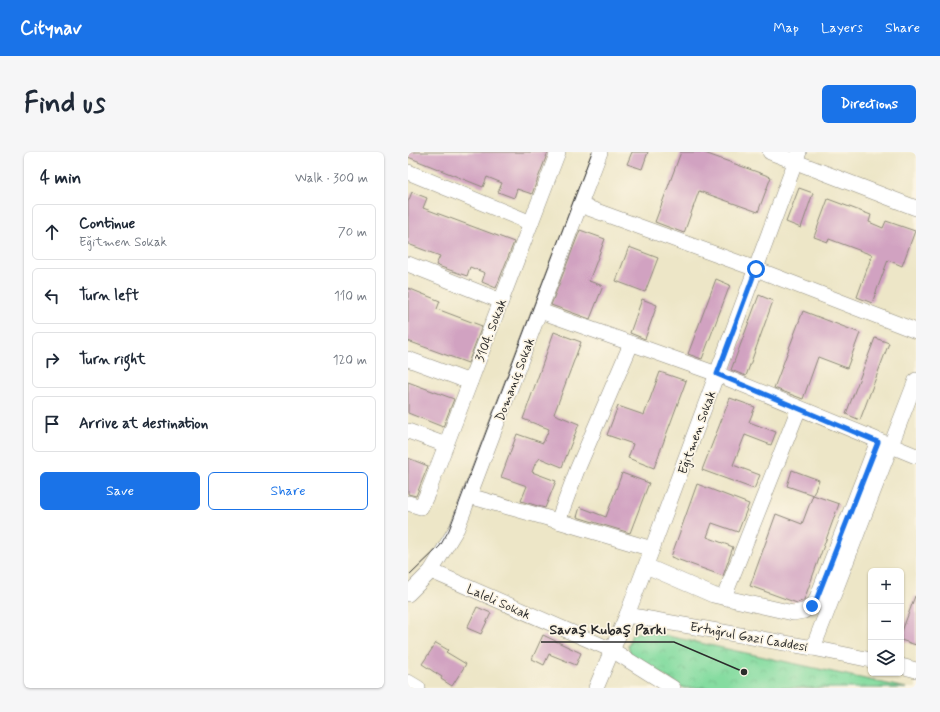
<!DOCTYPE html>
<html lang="en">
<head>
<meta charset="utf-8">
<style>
  :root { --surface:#fff; --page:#f6f6f7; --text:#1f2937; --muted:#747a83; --line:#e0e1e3; --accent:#1a73e8 }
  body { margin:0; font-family:Mynerve,sans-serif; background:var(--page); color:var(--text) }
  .controls { position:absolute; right:12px; bottom:12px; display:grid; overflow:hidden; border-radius:6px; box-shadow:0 1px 3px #0004 }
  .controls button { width:36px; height:36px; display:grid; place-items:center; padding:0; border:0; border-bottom:1px solid var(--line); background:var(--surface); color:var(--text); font:20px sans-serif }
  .stop { position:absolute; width:12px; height:12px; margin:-9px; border:3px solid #1a73e8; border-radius:50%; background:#fff }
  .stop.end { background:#1a73e8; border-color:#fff; box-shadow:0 1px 4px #0008 }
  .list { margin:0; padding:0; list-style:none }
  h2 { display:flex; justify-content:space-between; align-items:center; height:52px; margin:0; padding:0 16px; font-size:17px }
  h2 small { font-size:13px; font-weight:400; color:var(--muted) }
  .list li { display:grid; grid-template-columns:26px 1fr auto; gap:12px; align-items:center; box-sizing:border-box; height:56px; margin:0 8px 8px; padding:0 8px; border:1px solid var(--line); border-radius:6px }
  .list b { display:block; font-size:15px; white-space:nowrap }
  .list p { margin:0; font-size:13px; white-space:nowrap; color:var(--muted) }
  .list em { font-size:13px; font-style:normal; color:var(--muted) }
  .actions { display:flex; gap:8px; padding:12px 16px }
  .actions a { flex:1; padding:9px 0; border:1px solid var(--accent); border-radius:6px; text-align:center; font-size:14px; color:var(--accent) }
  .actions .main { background:var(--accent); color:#fff }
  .icon { flex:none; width:22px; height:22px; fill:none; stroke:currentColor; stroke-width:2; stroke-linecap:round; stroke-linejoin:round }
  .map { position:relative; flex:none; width:508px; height:536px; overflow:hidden; border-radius:6px }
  header { display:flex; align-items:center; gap:24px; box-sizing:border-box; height:56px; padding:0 20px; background:var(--accent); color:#fff }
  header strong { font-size:19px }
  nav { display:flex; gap:22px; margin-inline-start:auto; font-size:14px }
  .intro { display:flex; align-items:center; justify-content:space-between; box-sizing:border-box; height:96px; padding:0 24px }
  h1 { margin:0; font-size:28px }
  .button { padding:10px 18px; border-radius:6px; background:var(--accent); color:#fff; font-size:14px; font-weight:700 }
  main { display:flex; gap:24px; padding:0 24px }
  aside { flex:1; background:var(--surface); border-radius:6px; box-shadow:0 1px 3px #0004 }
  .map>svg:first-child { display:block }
</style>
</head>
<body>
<header>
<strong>Citynav</strong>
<nav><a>Map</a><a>Layers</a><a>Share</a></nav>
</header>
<div class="intro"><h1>Find us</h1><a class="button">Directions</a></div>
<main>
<aside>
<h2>4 min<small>Walk · 300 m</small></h2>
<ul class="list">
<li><svg class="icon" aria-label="ahead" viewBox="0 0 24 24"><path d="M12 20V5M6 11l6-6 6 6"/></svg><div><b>Continue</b><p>Eğitmen Sokak</p></div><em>70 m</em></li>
<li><svg class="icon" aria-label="left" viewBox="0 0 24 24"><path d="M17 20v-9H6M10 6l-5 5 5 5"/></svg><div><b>Turn left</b></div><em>110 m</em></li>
<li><svg class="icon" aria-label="right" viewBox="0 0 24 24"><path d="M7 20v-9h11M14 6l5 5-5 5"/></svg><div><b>Turn right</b></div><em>120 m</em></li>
<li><svg class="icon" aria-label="arrive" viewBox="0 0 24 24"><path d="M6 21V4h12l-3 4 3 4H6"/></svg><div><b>Arrive at destination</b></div></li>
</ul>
<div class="actions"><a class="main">Save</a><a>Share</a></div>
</aside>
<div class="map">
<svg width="508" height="536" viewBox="0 0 508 536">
  <defs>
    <pattern id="park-crowns" width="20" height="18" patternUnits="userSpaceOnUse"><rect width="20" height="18" fill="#85dca0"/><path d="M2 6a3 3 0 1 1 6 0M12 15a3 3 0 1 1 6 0" fill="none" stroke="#73bd8a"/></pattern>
  </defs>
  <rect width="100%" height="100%" fill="#fcf5e5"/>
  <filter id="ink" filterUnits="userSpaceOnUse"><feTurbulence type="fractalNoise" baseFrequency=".025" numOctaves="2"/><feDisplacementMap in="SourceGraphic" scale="8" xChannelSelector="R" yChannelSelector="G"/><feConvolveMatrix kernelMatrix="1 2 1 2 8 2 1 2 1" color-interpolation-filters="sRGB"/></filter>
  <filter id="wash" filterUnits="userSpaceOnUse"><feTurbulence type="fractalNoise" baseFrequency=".012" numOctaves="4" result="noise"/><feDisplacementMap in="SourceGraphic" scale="16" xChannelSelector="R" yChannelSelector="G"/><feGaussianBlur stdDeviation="0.9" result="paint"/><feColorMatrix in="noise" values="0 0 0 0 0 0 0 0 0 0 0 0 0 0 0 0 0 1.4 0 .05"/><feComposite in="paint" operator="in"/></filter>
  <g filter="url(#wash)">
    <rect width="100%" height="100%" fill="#ede6c7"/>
    <polygon fill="url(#park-crowns)" stroke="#588466" points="237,479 498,536 276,536 223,503 220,494 224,482"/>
    <g id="blocks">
      <g fill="#d1a2c1">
        <polygon points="0,0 140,0 124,42 109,37 106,46 90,40 94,31 79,25 75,35 0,5"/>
        <polygon points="224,0 240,0 234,17 219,12"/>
        <polygon points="273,0 294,0 363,25 350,60 291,39 276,81 247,70"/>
        <polygon points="391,36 405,41 393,76 378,70"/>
        <polygon points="4,40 19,46 15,56 106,90 88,136 74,130 77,121 62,115 59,124 33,115 28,113 32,104 0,92 0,50"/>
        <polygon points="420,47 463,63 461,70 475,76 478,69 507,79 494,114 480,108 464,151 449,145 464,103 421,87 420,90 406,85"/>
        <polygon points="172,78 197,87 181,129 195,134 182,167 143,153"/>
        <polygon points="221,95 250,106 237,140 208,129"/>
        <polygon points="308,127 322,133 294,207 280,202"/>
        <polygon points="0,136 32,149 29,157 74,174 60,211 0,189"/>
        <polygon points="351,143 365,149 338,224 323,218"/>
        <polygon points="234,147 249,153 237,187 222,181"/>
        <polygon points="395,159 452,181 439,216 410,205 395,247 366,236"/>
        <polygon points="146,180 173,190 146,262 171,272 154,315 132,306 127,312 124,320 148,329 137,356 113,349 119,334 93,325 109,282 135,291 141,277 115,267"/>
        <polygon points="467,186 481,191 452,268 438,262"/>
        <polygon points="252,220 278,229 246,316 220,306 225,292 199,283 210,254 236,263"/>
        <polygon points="0,230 46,247 35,275 0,261"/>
        <polygon points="322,246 347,255 341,270 368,280 363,293 337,283 325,313 352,323 346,337 294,318"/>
        <polygon points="0,306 20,314 8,344 0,342"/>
        <polygon points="384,318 411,328 405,343 431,352 396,448 389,451 342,434 368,362 394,372 405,343 379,334"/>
        <polygon points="214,321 241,331 222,381 169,365 172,355 198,365"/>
        <polygon points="289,332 341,352 330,380 304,371 299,385 325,395 315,424 263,405"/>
        <polygon points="507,444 508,444 508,493 493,488 493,482"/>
        <polygon points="69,455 83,461 73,482 59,476"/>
        <polygon points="135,483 173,501 168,513 141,502 136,513 124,507"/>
        <polygon points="28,491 40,498 38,500 58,512 44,534 33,527 34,525 14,512"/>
      </g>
    </g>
  </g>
  <g filter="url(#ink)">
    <use href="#blocks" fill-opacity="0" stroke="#8c8879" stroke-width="1"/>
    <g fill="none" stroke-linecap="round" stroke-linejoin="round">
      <g stroke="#8c8879" stroke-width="16">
        <g id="minor">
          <polyline points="362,0 508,56"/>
          <polyline points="0,20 123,71"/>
          <polyline points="172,53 348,117 508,179"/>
          <polyline points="0,112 93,149"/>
          <polyline points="132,159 309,222 508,304"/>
          <polyline points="223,192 169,318 150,369 244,397"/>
          <polyline points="0,207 62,230"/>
          <polyline points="0,279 38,293"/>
          <polyline points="61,344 150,369"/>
          <polyline points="0,351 13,355 20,340 150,0"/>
          <polyline points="238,414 305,443 385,461 396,459 407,451 470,289"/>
          <polyline points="23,419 204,498 265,536"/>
          <polyline points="0,442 23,419 49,376 192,0"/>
          <polyline points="316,445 391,256"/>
          <polyline points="219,463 405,496 463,508"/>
          <polyline points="405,496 508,228"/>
          <polyline points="493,514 508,518"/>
          <polyline points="0,530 10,536"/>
          <polyline points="188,536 219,463 244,397 391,0"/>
        </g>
      </g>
      <use href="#minor" stroke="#fff" stroke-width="15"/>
      <polyline stroke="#2b2b2b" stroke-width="1" points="0,425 32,394 41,378 184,0"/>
    </g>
  </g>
  <g fill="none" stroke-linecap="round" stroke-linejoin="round" filter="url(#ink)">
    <polyline stroke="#1a73e8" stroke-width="5" points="348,117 309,222 470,290 407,451 404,454"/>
  </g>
  <g text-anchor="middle" stroke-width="3.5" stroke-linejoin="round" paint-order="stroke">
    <g font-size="13" fill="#2b2b2b" stroke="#fcf5e5">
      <text transform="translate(82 178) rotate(-69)" y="5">3104. Sokak</text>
      <text transform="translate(106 227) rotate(-69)" y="5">Domaniç Sokak</text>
      <text transform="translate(288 280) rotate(-70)" y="5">Eğitmen Sokak</text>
      <text transform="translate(91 449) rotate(24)" y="5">Laleli Sokak</text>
      <text transform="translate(341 484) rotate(10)" y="5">Ertuğrul Gazi Caddesi</text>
    </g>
  </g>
  <path fill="none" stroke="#2b2b2b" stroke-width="1.5" d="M336 520L266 490H133"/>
  <circle fill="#2b2b2b" stroke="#fcf5e5" stroke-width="1.5" cx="336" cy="520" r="4"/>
  <g font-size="14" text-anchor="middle" font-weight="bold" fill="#2b2b2b" stroke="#fcf5e5" stroke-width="3.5" stroke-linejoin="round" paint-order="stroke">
    <text x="200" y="482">Savaş Kubaş Parkı</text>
  </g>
</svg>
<div class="controls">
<button>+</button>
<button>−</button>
<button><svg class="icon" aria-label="layers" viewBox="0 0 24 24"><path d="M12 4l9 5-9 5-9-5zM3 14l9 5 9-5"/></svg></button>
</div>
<div class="stop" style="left:348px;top:117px"></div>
<div class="stop end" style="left:404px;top:454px"></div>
</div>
</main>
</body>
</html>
